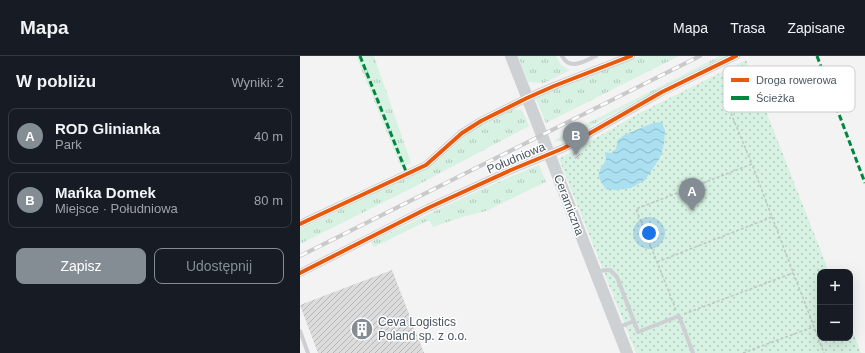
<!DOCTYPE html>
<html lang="pl">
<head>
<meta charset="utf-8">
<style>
  :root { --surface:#171b24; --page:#20242c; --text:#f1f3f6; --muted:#9ea1a6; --line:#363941; --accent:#848c94 }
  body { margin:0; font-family:Arial,sans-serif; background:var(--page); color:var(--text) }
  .controls { position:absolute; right:12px; bottom:12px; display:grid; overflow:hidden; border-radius:8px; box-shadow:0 4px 16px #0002 }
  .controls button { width:36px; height:36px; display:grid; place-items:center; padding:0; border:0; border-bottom:1px solid var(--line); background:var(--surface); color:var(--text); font:20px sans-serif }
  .you { position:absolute; left:349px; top:177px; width:14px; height:14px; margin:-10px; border:3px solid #fff; border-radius:50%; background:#1a73e8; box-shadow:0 0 0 6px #1a73e833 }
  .badge { display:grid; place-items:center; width:26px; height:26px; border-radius:50%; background:var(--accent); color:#fff; font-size:13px; font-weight:700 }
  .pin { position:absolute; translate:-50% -33px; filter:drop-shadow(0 1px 2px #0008) }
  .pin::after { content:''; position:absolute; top:21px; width:14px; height:12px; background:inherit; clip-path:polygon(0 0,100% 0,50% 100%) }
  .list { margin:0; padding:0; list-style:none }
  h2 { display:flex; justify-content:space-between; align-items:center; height:52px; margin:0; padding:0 16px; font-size:17px }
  h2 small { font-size:13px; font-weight:400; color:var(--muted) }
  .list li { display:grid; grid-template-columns:26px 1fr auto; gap:12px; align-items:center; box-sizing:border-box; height:56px; margin:0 8px 8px; padding:0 8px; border:1px solid var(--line); border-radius:8px }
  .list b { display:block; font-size:15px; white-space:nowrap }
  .list p { margin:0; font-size:13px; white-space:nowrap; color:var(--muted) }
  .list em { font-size:13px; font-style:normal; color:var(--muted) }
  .actions { display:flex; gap:8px; padding:12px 16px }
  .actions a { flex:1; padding:9px 0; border:1px solid var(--accent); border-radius:8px; text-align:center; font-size:14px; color:var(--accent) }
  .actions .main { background:var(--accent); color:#fff }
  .map { position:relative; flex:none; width:565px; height:297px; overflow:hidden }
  header { display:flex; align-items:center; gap:24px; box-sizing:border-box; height:56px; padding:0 20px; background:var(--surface); border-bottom:1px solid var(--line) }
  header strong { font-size:19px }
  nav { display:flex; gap:22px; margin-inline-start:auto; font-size:14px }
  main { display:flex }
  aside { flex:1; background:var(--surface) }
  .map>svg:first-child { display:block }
</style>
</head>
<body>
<header>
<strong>Mapa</strong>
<nav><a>Mapa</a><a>Trasa</a><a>Zapisane</a></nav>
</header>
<main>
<aside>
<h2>W pobliżu<small>Wyniki: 2</small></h2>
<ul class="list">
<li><span class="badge">A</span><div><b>ROD Glinianka</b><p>Park</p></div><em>40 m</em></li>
<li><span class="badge">B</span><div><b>Mańka Domek</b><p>Miejsce · Południowa</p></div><em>80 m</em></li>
</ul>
<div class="actions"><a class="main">Zapisz</a><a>Udostępnij</a></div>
</aside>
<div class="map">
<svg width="565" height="297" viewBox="0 0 565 297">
  <defs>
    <pattern id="grass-tufts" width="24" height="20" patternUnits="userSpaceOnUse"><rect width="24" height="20" fill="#d7f2e2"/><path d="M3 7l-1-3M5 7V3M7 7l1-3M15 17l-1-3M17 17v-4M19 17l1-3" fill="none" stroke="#b0c7bb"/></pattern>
    <pattern id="garden-dots" width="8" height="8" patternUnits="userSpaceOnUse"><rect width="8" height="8" fill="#d7f2e2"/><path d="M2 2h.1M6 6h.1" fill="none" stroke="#b0c7bb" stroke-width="1.8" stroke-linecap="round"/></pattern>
    <pattern id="water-waves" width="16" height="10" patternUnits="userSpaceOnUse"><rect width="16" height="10" fill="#abe0f1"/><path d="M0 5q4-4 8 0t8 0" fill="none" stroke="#8db8c7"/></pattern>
    <pattern id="building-hatch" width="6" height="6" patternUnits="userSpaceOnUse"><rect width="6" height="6" fill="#dcdcdd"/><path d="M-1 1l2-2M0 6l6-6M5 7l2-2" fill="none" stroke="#b4b5b7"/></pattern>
  </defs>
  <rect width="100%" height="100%" fill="#f3f3f3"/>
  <g fill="url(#grass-tufts)">
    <polygon points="56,0 74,0 111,107 101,111"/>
    <polygon points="218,0 256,0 261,9 270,14 244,27 228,26"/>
    <polygon points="340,0 379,0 246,67 236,43 258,32"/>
    <polygon points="420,0 425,0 335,46 264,85 255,85 255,84"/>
    <polygon points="215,53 222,54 229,70 112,132 0,188 0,173 130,111 175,72 190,64"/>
    <path d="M239,109L246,126L186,155L162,161L133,171L129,164L74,191L71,186C126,159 181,132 239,109Z"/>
  </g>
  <polygon fill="url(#garden-dots)" points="446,4 529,216 520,216 520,282 550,282 550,268 561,297 336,297 259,103 336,59"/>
  <path fill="url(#water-waves)" d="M362,66L365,75L364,88L360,102L345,124L331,132L315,134L306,133C296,119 297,118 306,104L305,96L311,97L316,93L318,84L324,79L353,67Z"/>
  <g fill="url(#building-hatch)">
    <polygon points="277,94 281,100 275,103 272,97"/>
    <polygon points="92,214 124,297 18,297 0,249"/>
  </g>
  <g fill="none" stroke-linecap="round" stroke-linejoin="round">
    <g stroke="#bac7c3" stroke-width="1.5" stroke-dasharray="3 2" stroke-linecap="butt">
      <polyline points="472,161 524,297"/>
      <polyline points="357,206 472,161 452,108"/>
      <polyline points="376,254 336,153 452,108 430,55 458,39"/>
      <polyline points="384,258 493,217"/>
      <polyline points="443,297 513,271"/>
    </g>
    <g stroke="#cdcfd2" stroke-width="4">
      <path d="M262,0C270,15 284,5 296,0"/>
      <polyline points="297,215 310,214 317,221 338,276 379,260 393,297"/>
      <polyline points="319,271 334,265"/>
      <polyline points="0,275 8,297"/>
    </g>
    <g stroke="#cdcfd2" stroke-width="8">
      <polyline points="0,168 126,109 162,77 181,65 227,42 254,30 331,0"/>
      <polyline points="0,217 128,152 211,114 264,92 362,36 436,0"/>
    </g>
    <polyline stroke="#ced1d4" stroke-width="12" points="211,0 327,297"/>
    <g stroke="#c8c9cb" stroke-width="4">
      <polyline id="rail" points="0,200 400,0"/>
    </g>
    <use href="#rail" stroke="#fff" stroke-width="2.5" stroke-dasharray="8" stroke-linecap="butt"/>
    <g stroke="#00873e" stroke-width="3" stroke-dasharray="6 3" stroke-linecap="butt">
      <polyline points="60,0 107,118"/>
      <polyline points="517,0 565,127"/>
    </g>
    <g stroke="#fff" stroke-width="6">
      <g id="cycleway">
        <polyline points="0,168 126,109 162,77 181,65 227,42 254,30 331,0"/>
        <polyline points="0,217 128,152 211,114 264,92 362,36 436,0"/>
      </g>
    </g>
    <use href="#cycleway" stroke="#e8590c" stroke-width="4"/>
  </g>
  <defs>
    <g id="building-disc" transform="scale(1.15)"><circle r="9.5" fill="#848c94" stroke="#fff"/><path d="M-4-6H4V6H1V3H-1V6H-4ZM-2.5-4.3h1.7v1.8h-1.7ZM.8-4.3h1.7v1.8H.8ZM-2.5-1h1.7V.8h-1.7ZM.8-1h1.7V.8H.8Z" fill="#fff"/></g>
  </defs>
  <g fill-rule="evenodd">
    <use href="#building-disc" x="62" y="273"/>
  </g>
  <g text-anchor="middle" stroke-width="3" stroke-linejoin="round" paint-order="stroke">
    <g font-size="12" fill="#495561" stroke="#fff">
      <text transform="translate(216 102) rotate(-23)" y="4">Południowa</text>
      <text transform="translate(269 149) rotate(69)" y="4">Ceramiczna</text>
    </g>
    <g font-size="12" fill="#495561" stroke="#fff" text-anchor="start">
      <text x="78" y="270">Ceva Logistics<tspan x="78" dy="14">Poland sp. z o.o.</tspan></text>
    </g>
  </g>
  <rect x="423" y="10" width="132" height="46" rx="6" fill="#fff" stroke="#c8ccd0" stroke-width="1"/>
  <rect x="431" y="22" width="18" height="4" fill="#e8590c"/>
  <rect x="431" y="40" width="18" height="4" fill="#00873e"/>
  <g font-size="11" fill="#495561">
    <text x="456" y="28">Droga rowerowa</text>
    <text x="456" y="46">Ścieżka</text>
  </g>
</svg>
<div class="controls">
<button>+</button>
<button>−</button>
</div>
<div class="you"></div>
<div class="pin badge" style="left:392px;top:155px">A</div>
<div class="pin badge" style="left:276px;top:99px">B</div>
</div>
</main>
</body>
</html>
